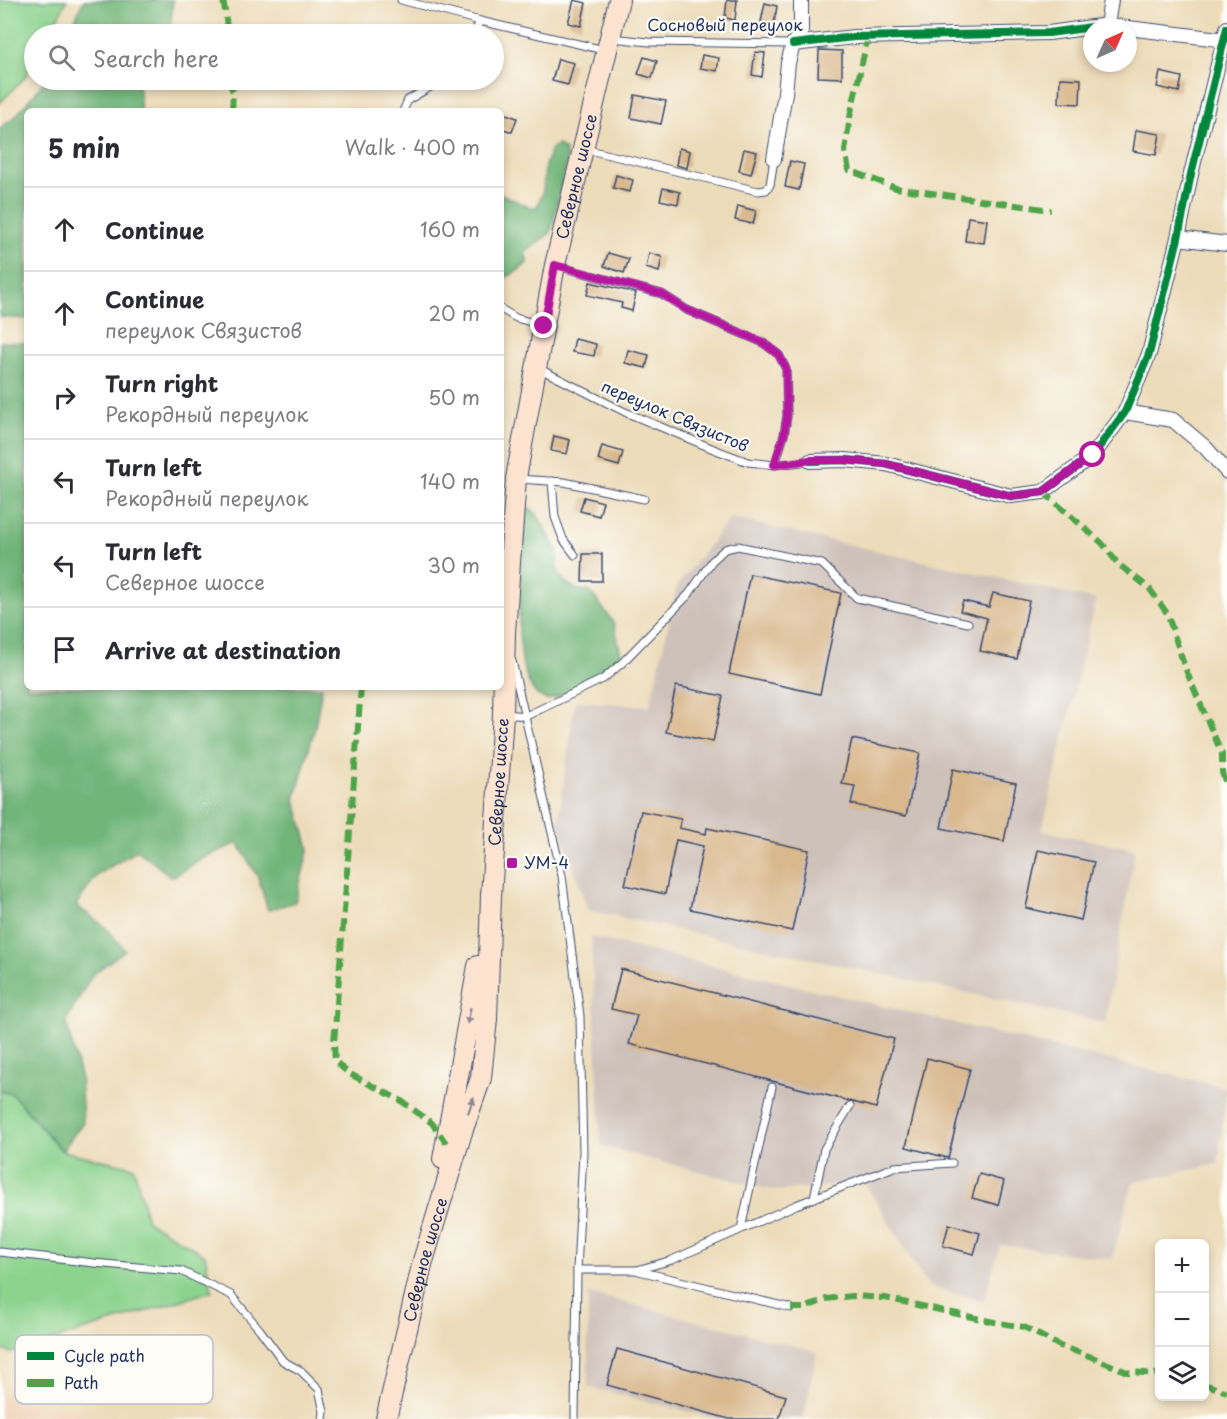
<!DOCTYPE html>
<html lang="en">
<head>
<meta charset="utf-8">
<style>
  :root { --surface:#fff; --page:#f7f7f7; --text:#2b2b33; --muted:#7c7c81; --line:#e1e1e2 }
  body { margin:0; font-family:"Playpen Sans",sans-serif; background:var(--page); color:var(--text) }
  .controls { position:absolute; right:18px; bottom:18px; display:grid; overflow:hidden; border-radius:9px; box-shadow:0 3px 9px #0003 }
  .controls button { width:54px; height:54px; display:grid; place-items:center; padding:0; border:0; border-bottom:2px solid var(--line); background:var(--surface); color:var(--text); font:30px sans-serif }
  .compass { position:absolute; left:1083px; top:18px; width:54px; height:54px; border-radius:50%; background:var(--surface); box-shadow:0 3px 9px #0003; rotate:45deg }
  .stop { position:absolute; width:18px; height:18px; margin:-14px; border:4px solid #b5179e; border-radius:50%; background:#fff }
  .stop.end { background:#b5179e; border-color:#fff; box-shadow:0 2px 6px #0008 }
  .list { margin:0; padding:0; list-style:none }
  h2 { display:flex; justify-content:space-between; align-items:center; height:78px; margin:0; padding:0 24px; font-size:26px }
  h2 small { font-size:20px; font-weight:400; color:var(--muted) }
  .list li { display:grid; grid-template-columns:39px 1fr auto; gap:18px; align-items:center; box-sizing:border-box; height:84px; padding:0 24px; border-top:2px solid var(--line) }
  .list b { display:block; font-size:22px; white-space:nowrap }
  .list p { margin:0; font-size:20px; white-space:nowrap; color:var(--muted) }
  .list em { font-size:20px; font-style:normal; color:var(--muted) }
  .icon { flex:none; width:33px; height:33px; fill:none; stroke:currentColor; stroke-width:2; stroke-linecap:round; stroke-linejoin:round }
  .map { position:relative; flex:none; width:1227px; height:1419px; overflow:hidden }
  .search { position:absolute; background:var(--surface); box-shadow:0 3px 9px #0003; left:24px; top:24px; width:480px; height:66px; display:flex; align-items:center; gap:15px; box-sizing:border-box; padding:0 21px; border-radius:33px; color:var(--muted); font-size:22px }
  .panel { position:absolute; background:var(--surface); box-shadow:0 3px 9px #0003; left:24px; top:108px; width:480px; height:582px; border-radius:9px }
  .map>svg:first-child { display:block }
</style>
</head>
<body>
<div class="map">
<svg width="1227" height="1419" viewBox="0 0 1227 1419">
  <rect width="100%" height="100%" fill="#fdfcf7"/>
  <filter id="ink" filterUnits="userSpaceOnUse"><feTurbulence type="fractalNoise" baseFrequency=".0167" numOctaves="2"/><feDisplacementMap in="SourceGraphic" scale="12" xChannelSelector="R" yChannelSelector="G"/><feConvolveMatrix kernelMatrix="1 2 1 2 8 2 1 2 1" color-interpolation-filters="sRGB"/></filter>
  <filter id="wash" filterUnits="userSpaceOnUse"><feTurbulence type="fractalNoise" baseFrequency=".008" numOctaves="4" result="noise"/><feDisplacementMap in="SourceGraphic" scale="24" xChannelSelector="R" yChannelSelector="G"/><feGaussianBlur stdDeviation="1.35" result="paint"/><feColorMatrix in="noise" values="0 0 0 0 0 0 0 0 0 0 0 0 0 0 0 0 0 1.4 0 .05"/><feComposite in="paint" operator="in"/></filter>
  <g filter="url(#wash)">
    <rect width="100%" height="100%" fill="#eddcba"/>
    <polygon fill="#f1d5bd" points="0,1394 105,1419 0,1419"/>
    <g fill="#cec1ba">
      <polygon points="730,518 1096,600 1042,831 1135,849 1105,1023 588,910 558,822 575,701 650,706 677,586"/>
      <polygon points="591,937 1227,1088 1218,1164 1133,1182 1112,1259 1000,1245 984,1301 928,1286 865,1183 775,1191 601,1146"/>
      <polygon points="588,1293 817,1352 803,1419 717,1419 588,1387"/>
    </g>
    <g fill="#8cd38e" stroke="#548176" stroke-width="1.5">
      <polygon points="0,0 67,0 49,34 34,34 34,60 25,77 0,103"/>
      <polygon points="0,1091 12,1094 62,1151 134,1167 147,1221 205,1255 212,1291 11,1353 0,1349"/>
    </g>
    <g fill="#71b579" stroke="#46726c" stroke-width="1.5">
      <polygon points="84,0 173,0 170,34 68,34"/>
      <polygon points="46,80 143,80 138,84 141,111 27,111 27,319 0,317 0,128 14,118"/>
      <path d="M558,145L565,151L567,161L551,232L525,253L528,262C520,271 512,275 501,279V194L529,207H537L543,192L545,166L551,149Z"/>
      <polygon points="0,342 27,343 27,687 322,687 315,727 295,799 309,848 295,902 268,910 258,877 238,843 207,856 172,877 137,850 97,875 76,905 105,927 125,950 92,975 66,1021 80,1076 83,1122 62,1151 12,1094 0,1091"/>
      <polygon points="530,509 536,513 558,551 557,570 565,582 576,589 588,591 593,595 614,623 621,654 614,665 580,686 555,698 546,700 536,694 529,683 523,667 519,633 521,517 526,510"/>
    </g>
    <g id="blocks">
      <g fill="#d9b88d">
        <polygon points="574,0 586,3 581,26 568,23"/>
        <polygon points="727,0 737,0 735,20 725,18"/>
        <polygon points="765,3 777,6 774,24 761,22"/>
        <polygon points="819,50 842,51 842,78 818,77"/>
        <polygon points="755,52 765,53 762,77 752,75"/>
        <polygon points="702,55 719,58 717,71 700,68"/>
        <polygon points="644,57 657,61 652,78 638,74"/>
        <polygon points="558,59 574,63 568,85 552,81"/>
        <polygon points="1160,72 1182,77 1179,92 1157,87"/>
        <polygon points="1060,78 1081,79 1080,104 1059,103"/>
        <polygon points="635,95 666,101 661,124 631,118"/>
        <polygon points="501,112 517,118 512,132 501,128"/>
        <polygon points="1136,130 1160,134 1156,155 1133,151"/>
        <polygon points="679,148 690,151 687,168 676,165"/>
        <polygon points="744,149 757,152 751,174 739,171"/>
        <polygon points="790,161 804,164 799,190 785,187"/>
        <polygon points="616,175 633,180 630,192 613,188"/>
        <polygon points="663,188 680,192 678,204 660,200"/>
        <polygon points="738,206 756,211 753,224 735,220"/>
        <polygon points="968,217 987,220 984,243 965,241"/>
        <polygon points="608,253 629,259 624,273 604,266"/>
        <polygon points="649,253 662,257 659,272 646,268"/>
        <polygon points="590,282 636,293 632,311 621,308 622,303 587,295"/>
        <polygon points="575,339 596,344 594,356 572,352"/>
        <polygon points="628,350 649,355 646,368 625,363"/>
        <polygon points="554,436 570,440 567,454 551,451"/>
        <polygon points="602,446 623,452 619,466 598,460"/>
        <polygon points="584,497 603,502 599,516 580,511"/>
        <polygon points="583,554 602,554 602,581 582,581"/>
        <polygon points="750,574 841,593 820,694 729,674"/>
        <polygon points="993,593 1029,601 1017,659 980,651 987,618 960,611 963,601 989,607"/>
        <polygon points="676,686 723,696 713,742 666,732"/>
        <polygon points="852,739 920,753 906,816 851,804 855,786 842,784"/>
        <polygon points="953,769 1016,783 1004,841 941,828"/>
        <polygon points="641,811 681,819 679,828 706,834 707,828 809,850 792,931 690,909 703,846 676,840 665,894 625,885"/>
        <polygon points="1038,850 1094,862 1081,920 1026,908"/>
        <polygon points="621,969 894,1039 876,1108 629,1044 637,1015 611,1009"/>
        <polygon points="927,1058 970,1069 948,1158 906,1147"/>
        <polygon points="979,1174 1004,1181 998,1205 972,1198"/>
        <polygon points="949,1224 980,1233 974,1254 943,1246"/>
        <polygon points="617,1349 786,1396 779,1419 729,1419 607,1385"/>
      </g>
    </g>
  </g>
  <g filter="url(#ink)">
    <use href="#blocks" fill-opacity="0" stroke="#3a496c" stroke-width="1.5"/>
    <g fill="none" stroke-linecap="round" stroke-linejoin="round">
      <g stroke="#3a496c" stroke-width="9">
        <g id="lane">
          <polyline points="401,0 480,21 604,50"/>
          <polyline points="474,34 480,21"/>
          <polyline points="612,38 649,42 793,44"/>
          <polyline points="403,111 408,100 442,80"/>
          <polyline points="585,149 758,191 766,190 770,185 774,159"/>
          <polyline points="557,266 662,294 687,310 762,342 779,355 786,369 787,416 784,435 775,465"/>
          <polyline points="501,309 516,318 541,325"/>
          <polyline points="538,368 625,412 716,450 748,462 775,465 810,461"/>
          <polyline points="518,479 564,482 644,499"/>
          <polyline points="552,481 555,517 563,539 575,555"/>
          <polyline points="512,661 562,876 580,1016 583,1152 577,1270 575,1419"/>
          <polyline points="505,714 526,716 603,679 622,663 689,594 712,561 725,549 738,546 822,564 857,598 968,623"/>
          <polyline points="814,1198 824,1149 850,1106"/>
          <polyline points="741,1229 772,1087"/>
          <polyline points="0,1252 94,1263 181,1271 231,1295 260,1330 283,1361 301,1371 319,1389 324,1412 323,1419"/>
          <polyline points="577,1270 637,1270 672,1260 796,1205 894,1167 952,1163"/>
          <polyline points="639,1271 791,1308"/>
        </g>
      </g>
      <g stroke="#3a496c" stroke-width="16">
        <g id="street">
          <polyline points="1107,25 1111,0"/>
          <polyline points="1093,27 1107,25 1122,27"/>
          <polyline points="1128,28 1227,40"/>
          <polyline points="793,44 854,37 1049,33 1092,27"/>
          <polyline points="774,159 785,93 788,63 793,44 801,32 801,0"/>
          <polyline points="1178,238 1227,244"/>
          <polyline points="1125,412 1173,420 1205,447 1227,472"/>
          <polyline points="810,461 844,460 886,464 1011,496 1043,492 1093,455 1125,412 1149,354 1178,238 1191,174 1227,28"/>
        </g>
      </g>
      <g stroke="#3a496c" stroke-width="22">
        <g id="secondary">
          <polyline points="443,1159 478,966"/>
          <path id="s1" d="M386,1419L423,1261L462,1132L481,1078L487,1019L491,896L503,714L505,633L516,478L555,265L619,0"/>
        </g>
      </g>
      <use href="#lane" stroke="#fff" stroke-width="7"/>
      <use href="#street" stroke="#fff" stroke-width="14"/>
      <use href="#secondary" stroke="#fde4d1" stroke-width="20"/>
      <g stroke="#4fa44a" stroke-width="6" stroke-dasharray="12 6" stroke-linecap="butt">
        <polyline points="223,0 226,17 227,34"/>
        <polyline points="868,36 850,117 845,151 849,170 896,188 1051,210"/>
        <polyline points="229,80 233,92 232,111"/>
        <polyline points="1043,492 1102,543 1118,564 1149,588 1167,613 1185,668 1222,754 1222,773 1227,786"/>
        <polyline points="361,687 334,1043 335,1061 348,1073 400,1100 432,1123 446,1143"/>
        <polyline points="791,1308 805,1308 826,1299 852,1296 885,1298 994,1322 1024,1327 1060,1346 1092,1357 1127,1372 1160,1374"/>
        <polyline points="1204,1384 1227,1392"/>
      </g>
      <g stroke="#fdfcf7" stroke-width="11">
        <g id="cycleway">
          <polyline points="793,44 854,37 1049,33 1092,27"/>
          <polyline points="810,461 844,460 886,464 1011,496 1043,492 1093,455 1125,412 1149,354 1178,238 1191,174 1227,28"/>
        </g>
      </g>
      <use href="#cycleway" stroke="#00873e" stroke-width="8"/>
    </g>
    <defs><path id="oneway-solid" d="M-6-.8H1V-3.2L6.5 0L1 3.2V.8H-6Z" transform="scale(1.5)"/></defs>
    <g fill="#8c8a98">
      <use href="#oneway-solid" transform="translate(469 1016) rotate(100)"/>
      <use href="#oneway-solid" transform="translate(471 1105) rotate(-71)"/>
    </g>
  </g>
  <g fill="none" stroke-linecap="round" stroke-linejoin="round" filter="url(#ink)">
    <polyline stroke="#b5179e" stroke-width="8" points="544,326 555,265 662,294 687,310 762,342 779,355 786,369 787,416 784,435 774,465 810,460 844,460 886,464 1011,496 1043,492 1093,455"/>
  </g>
  <rect fill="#b5179e" stroke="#fdfcf7" stroke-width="2" x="506" y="857" width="12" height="12" rx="3"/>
  <g text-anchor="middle" stroke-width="4.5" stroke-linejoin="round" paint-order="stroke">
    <g font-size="16" fill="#1b2f5e" stroke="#fdfcf7">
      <text x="725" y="31">Сосновый переулок</text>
      <text dy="6" stroke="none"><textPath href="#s1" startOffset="1263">Северное шоссе</textPath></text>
      <text transform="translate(675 416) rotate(23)" y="6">переулок Связистов</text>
      <text dy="6" stroke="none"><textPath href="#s1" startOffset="651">Северное шоссе</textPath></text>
      <text dy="6" stroke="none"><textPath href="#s1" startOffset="164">Северное шоссе</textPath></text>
    </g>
    <g font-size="16" fill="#1b2f5e" stroke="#fdfcf7" text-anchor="start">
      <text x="524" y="869">УМ-4</text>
    </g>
  </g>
  <rect x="15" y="1335" width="198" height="69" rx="9" fill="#fdfcf7" stroke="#b9bec9" stroke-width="1.5"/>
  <rect x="27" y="1352" width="27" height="8" fill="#00873e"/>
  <rect x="27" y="1379" width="27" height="8" fill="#4fa44a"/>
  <g font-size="16" fill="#1b2f5e">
    <text x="64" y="1362">Cycle path</text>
    <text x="64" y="1389">Path</text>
  </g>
</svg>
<div class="controls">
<button>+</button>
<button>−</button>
<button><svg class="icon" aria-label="layers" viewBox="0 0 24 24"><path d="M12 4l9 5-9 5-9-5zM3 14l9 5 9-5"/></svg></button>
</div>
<svg class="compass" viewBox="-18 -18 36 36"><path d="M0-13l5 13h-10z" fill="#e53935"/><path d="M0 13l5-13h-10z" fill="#7c7c81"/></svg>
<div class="stop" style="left:1093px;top:455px"></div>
<div class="stop end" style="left:544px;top:326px"></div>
<div class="search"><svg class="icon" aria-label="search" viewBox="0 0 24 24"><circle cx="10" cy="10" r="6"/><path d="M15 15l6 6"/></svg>Search here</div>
<section class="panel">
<h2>5 min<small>Walk · 400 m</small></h2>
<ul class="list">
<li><svg class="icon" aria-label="ahead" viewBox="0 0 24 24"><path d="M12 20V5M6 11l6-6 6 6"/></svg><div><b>Continue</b></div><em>160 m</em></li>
<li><svg class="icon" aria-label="ahead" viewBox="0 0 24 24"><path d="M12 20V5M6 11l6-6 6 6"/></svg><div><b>Continue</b><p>переулок Связистов</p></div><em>20 m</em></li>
<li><svg class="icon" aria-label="right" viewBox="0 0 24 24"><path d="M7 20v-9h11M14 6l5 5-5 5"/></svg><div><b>Turn right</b><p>Рекордный переулок</p></div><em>50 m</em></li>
<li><svg class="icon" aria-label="left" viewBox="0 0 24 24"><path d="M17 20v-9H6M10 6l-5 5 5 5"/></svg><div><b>Turn left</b><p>Рекордный переулок</p></div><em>140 m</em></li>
<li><svg class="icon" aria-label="left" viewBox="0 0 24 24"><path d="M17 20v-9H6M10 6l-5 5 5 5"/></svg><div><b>Turn left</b><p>Северное шоссе</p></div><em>30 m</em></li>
<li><svg class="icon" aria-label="arrive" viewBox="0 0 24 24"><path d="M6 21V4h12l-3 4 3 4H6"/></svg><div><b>Arrive at destination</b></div></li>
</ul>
</section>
</div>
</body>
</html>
